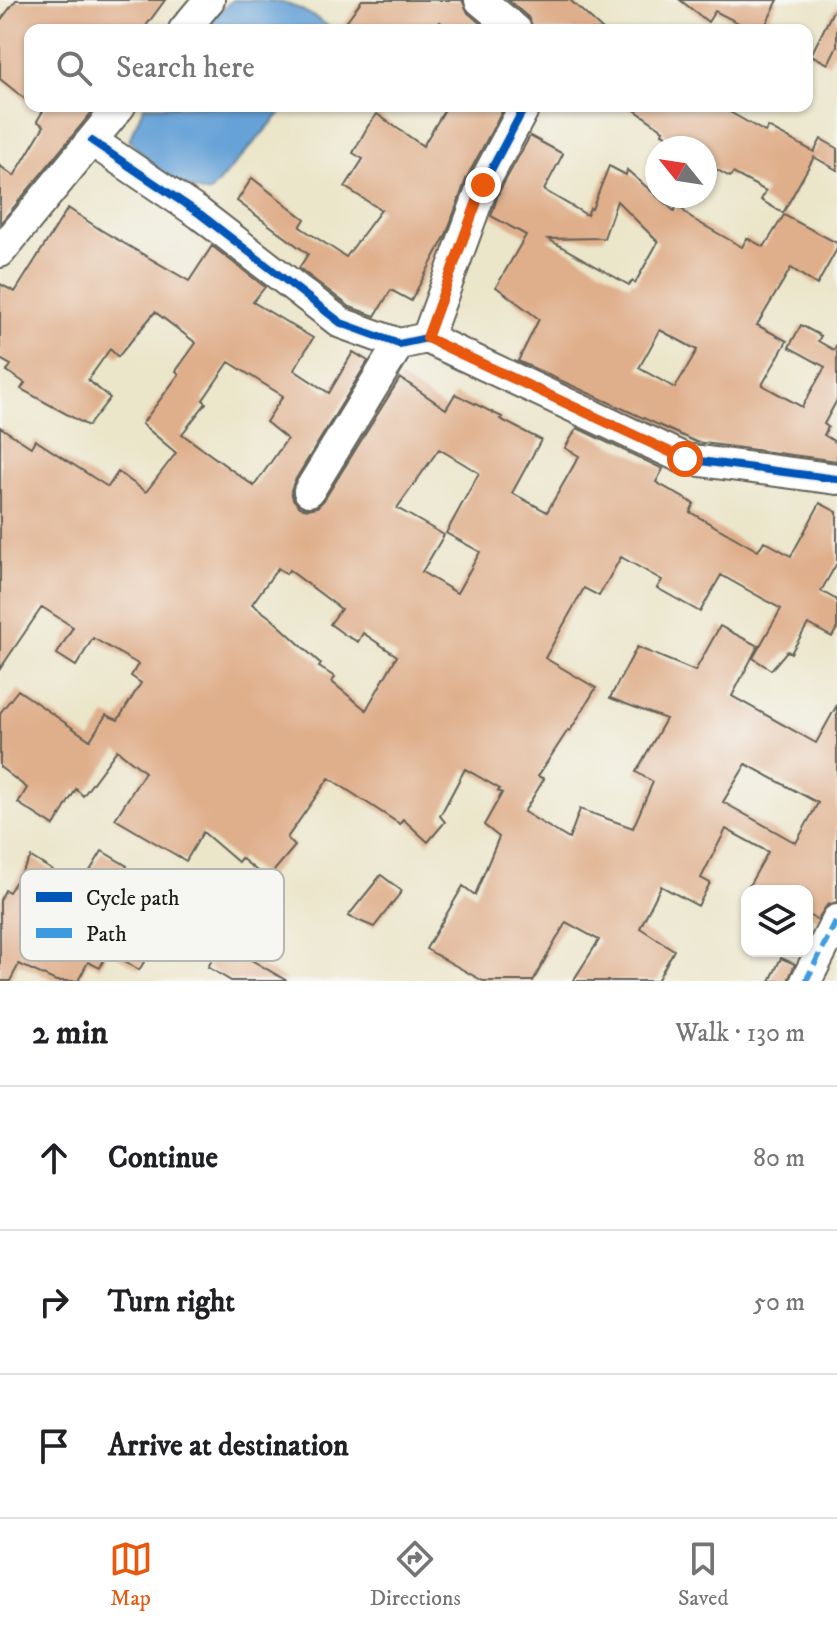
<!DOCTYPE html>
<html lang="en">
<head>
<meta charset="utf-8">
<style>
  :root { --surface:#fff; --page:#f2f2f2; --text:#202124; --muted:#757577; --line:#e0e0e0; --accent:#ea580c }
  body { margin:0; font-family:"IM FELL DW Pica",serif; background:var(--page); color:var(--text) }
  .controls { position:absolute; right:24px; bottom:24px; display:grid; overflow:hidden; border-radius:16px; box-shadow:0 2px 6px #0004 }
  .controls button { width:72px; height:72px; display:grid; place-items:center; padding:0; border:0; border-bottom:2px solid var(--line); background:var(--surface); color:var(--text); font:40px sans-serif }
  .compass { position:absolute; left:645px; top:136px; width:72px; height:72px; border-radius:50%; background:var(--surface); box-shadow:0 2px 6px #0004; rotate:300deg }
  .stop { position:absolute; width:24px; height:24px; margin:-18px; border:6px solid #ea580c; border-radius:50%; background:#fff }
  .stop.end { background:#ea580c; border-color:#fff; box-shadow:0 2px 8px #0008 }
  .list { margin:0; padding:0; list-style:none }
  h2 { display:flex; justify-content:space-between; align-items:center; height:104px; margin:0; padding:0 32px; font-size:34px }
  h2 small { font-size:26px; font-weight:400; color:var(--muted) }
  .list li { display:grid; grid-template-columns:52px 1fr auto; gap:24px; align-items:center; box-sizing:border-box; height:144px; padding:0 32px; border-top:2px solid var(--line) }
  .list b { display:block; font-size:30px; white-space:nowrap }
  .list em { font-size:26px; font-style:normal; color:var(--muted) }
  .icon { flex:none; width:44px; height:44px; fill:none; stroke:currentColor; stroke-width:2; stroke-linecap:round; stroke-linejoin:round }
  .map { position:relative; flex:none; width:837px; height:981px; overflow:hidden }
  .search { position:absolute; background:var(--surface); box-shadow:0 2px 6px #0004; left:24px; right:24px; top:24px; height:88px; display:flex; align-items:center; gap:20px; box-sizing:border-box; padding:0 28px; border-radius:16px; color:var(--muted); font-size:30px }
  .sheet { height:536px; background:var(--surface) }
  nav { display:flex; justify-content:space-around; align-items:center; box-sizing:border-box; height:112px; border-top:2px solid var(--line); background:var(--surface); font-size:22px; color:var(--muted) }
  nav a { display:grid; justify-items:center; gap:4px }
  nav .on { color:var(--accent) }
  .map>svg:first-child { display:block }
</style>
</head>
<body>
<div class="map">
<svg width="837" height="981" viewBox="0 0 837 981">
  <rect width="100%" height="100%" fill="#f6f6f2"/>
  <filter id="ink" filterUnits="userSpaceOnUse"><feTurbulence type="fractalNoise" baseFrequency=".0125" numOctaves="2"/><feDisplacementMap in="SourceGraphic" scale="16" xChannelSelector="R" yChannelSelector="G"/><feConvolveMatrix kernelMatrix="1 2 1 2 8 2 1 2 1" color-interpolation-filters="sRGB"/></filter>
  <filter id="wash" filterUnits="userSpaceOnUse"><feTurbulence type="fractalNoise" baseFrequency=".006" numOctaves="4" result="noise"/><feDisplacementMap in="SourceGraphic" scale="32" xChannelSelector="R" yChannelSelector="G"/><feGaussianBlur stdDeviation="1.8" result="paint"/><feColorMatrix in="noise" values="0 0 0 0 0 0 0 0 0 0 0 0 0 0 0 0 0 1.4 0 .05"/><feComposite in="paint" operator="in"/></filter>
  <g filter="url(#wash)">
    <rect width="100%" height="100%" fill="#ebe5c9"/>
    <g fill="#66a2d7" stroke="#415f7a" stroke-width="2">
      <path d="M233,0C279,0 291,0 328,26V30H199Z"/>
      <path d="M144,106H287L209,193C172,188 154,166 129,140Z"/>
    </g>
    <g id="blocks">
      <g fill="#dfae8a" fill-rule="evenodd">
        <polygon points="16,0 165,0 143,30 30,30 30,103 0,79 0,21"/>
        <polygon points="362,0 462,0 468,13 488,30 450,30 440,22 434,30 340,30"/>
        <polygon points="508,0 570,0 603,30 534,30 528,17"/>
        <polygon points="680,0 778,0 763,30 752,30 715,11 708,22"/>
        <polygon points="837,3 837,46 828,64 811,55"/>
        <polygon points="46,106 97,106 0,224 0,166 14,176 44,126 37,121"/>
        <polygon points="447,106 505,106 467,177 446,235 411,301 391,290 375,316 350,307 299,268 308,254 237,201 252,178 305,219 300,227 346,257 381,210 345,187 363,159 353,153 368,126 377,114 423,146"/>
        <polygon points="629,106 719,106 765,132 768,127 814,152 821,139 837,148 837,170 814,157 783,213 761,200 766,191 733,173 730,177 705,163 705,148 691,148 662,133 663,130"/>
        <path d="M530,136L563,154L544,190L587,215L590,208L592,209L609,166L626,175L627,170L674,211L678,205L691,218L742,247L747,238L764,247L784,215L837,243V249L817,285L791,268L757,325L787,341L762,385L802,407L825,367L789,347L801,325L821,336L818,341L834,350L837,344V400L824,424L828,427L824,435L837,443V461L696,442L518,361L539,319L496,287L526,235L491,216L499,192ZM617,201L658,242L635,283L632,281L629,285L548,239L604,238ZM660,330L697,350L675,388L639,368Z"/>
        <path d="M68,208L101,230L189,281L212,246L265,287L253,302L313,338L294,370L329,393L353,352L368,361L294,482L291,490L293,499L300,507L308,509L317,507L324,500L400,378L446,409L455,394L502,417L500,419L541,440L512,493L547,512L579,456L565,448L577,428L663,469L656,482L694,504L690,512L758,551L764,541L791,556L820,503L837,512V563L821,591L837,600V628L832,637L808,624L791,653L787,651L771,670L753,658L781,609L721,575L700,612L657,588L662,580L621,557L599,596L584,588L545,658L596,688L570,731L568,730L538,776L544,779L524,812L569,839L580,809L633,828L653,782L636,772L666,719L610,698L637,647L695,671L720,626L758,646L732,696L816,743L837,705V902L827,905L817,920L807,914V891H746L768,852L726,829L701,878L710,883L698,906L661,886L640,928L674,950L657,981H573L599,940L566,922L533,981H483L426,949L463,886L475,895L499,837L484,825L502,793L498,791L500,789L465,769L440,816L445,822L428,842L403,819L400,824L329,778L287,838L295,846L267,879L241,858L238,862L203,832L186,861L115,819L145,772L117,750L83,796L76,789L54,826L18,803L27,788L0,767V713L18,690L90,740L106,715L118,720L141,683L131,676L138,664L93,638L76,666L57,654L73,627L42,607L0,669V427L31,447L35,440L108,487L118,472L146,492L176,453L142,424L179,374L176,371L196,343L155,312L118,357L110,349L88,380L110,398L88,426L21,389L25,383L7,371L11,365L0,359V284L15,292ZM229,362L283,396L266,422L287,439L254,486L182,434L206,403L203,400ZM439,449L479,473L446,533L480,552L457,593L422,572L444,535L397,508ZM278,568L286,574L289,570L341,609L330,624L345,635L358,642L363,633L397,656L366,710L332,682L335,677L319,667L321,664L271,618L252,604ZM746,764L818,803L796,843L723,802Z"/>
        <polygon points="102,851 127,866 125,870 153,895 159,886 194,908 176,938 164,930 139,970 108,950 100,968 88,962 78,981 56,981 19,964 10,981 0,981 0,900 5,890 9,892 31,857 80,887"/>
        <polygon points="381,875 402,891 374,927 348,916"/>
        <polygon points="224,939 246,951 243,955 287,981 231,981 208,967"/>
        <polygon points="781,958 795,964 788,981 770,981"/>
      </g>
    </g>
  </g>
  <g filter="url(#ink)">
    <use href="#blocks" fill-opacity="0" stroke="#646259" stroke-width="2"/>
    <g fill="none" stroke-linecap="round" stroke-linejoin="round">
      <g stroke="#646259" stroke-width="34">
        <g id="minor">
          <polyline points="480,0 516,30"/>
          <polyline points="184,30 209,0"/>
          <polyline points="92,141 200,214 341,323 399,344 427,338 685,459 837,479"/>
          <polyline points="0,252 120,106"/>
          <polyline points="427,338 483,185 525,106"/>
          <polyline points="309,491 399,344"/>
          <polyline points="806,981 837,920"/>
        </g>
      </g>
      <use href="#minor" stroke="#fff" stroke-width="30"/>
      <polyline stroke="#3c9bdf" stroke-width="6" stroke-dasharray="12 6" stroke-linecap="butt" points="806,981 837,920"/>
      <g stroke="#f6f6f2" stroke-width="13">
        <g id="cycleway">
          <polyline points="92,141 200,214 341,323 399,344 427,338 685,459 837,479"/>
          <polyline points="427,338 483,185 525,106"/>
        </g>
      </g>
      <use href="#cycleway" stroke="#0057b8" stroke-width="8"/>
    </g>
  </g>
  <g fill="none" stroke-linecap="round" stroke-linejoin="round" filter="url(#ink)">
    <polyline stroke="#ea580c" stroke-width="10" points="483,185 427,338 685,459"/>
  </g>
  <rect x="20" y="869" width="264" height="92" rx="12" fill="#f6f6f2" stroke="#b5b5b2" stroke-width="2"/>
  <rect x="36" y="892" width="36" height="10" fill="#0057b8"/>
  <rect x="36" y="928" width="36" height="10" fill="#3c9bdf"/>
  <g font-size="22" fill="#1c1c1c">
    <text x="86" y="905">Cycle path</text>
    <text x="86" y="941">Path</text>
  </g>
</svg>
<div class="controls">
<button><svg class="icon" aria-label="layers" viewBox="0 0 24 24"><path d="M12 4l9 5-9 5-9-5zM3 14l9 5 9-5"/></svg></button>
</div>
<svg class="compass" viewBox="-18 -18 36 36"><path d="M0-13l5 13h-10z" fill="#e53935"/><path d="M0 13l5-13h-10z" fill="#757577"/></svg>
<div class="stop" style="left:685px;top:459px"></div>
<div class="stop end" style="left:483px;top:185px"></div>
<div class="search"><svg class="icon" aria-label="search" viewBox="0 0 24 24"><circle cx="10" cy="10" r="6"/><path d="M15 15l6 6"/></svg>Search here</div>
</div>
<section class="sheet">
<h2>2 min<small>Walk · 130 m</small></h2>
<ul class="list">
<li><svg class="icon" aria-label="ahead" viewBox="0 0 24 24"><path d="M12 20V5M6 11l6-6 6 6"/></svg><div><b>Continue</b></div><em>80 m</em></li>
<li><svg class="icon" aria-label="right" viewBox="0 0 24 24"><path d="M7 20v-9h11M14 6l5 5-5 5"/></svg><div><b>Turn right</b></div><em>50 m</em></li>
<li><svg class="icon" aria-label="arrive" viewBox="0 0 24 24"><path d="M6 21V4h12l-3 4 3 4H6"/></svg><div><b>Arrive at destination</b></div></li>
</ul>
</section>
<nav>
<a class="on"><svg class="icon" aria-label="map" viewBox="0 0 24 24"><path d="M3 6l6-2 6 2 6-2v14l-6 2-6-2-6 2zM9 4v14M15 6v14"/></svg>Map</a>
<a><svg class="icon" aria-label="directions" viewBox="0 0 24 24"><path d="M12 3l9 9-9 9-9-9zM9 14v-3h6M13 9l2 2-2 2"/></svg>Directions</a>
<a><svg class="icon" aria-label="saved" viewBox="0 0 24 24"><path d="M7 4h10v16l-5-4-5 4z"/></svg>Saved</a>
</nav>
</body>
</html>
